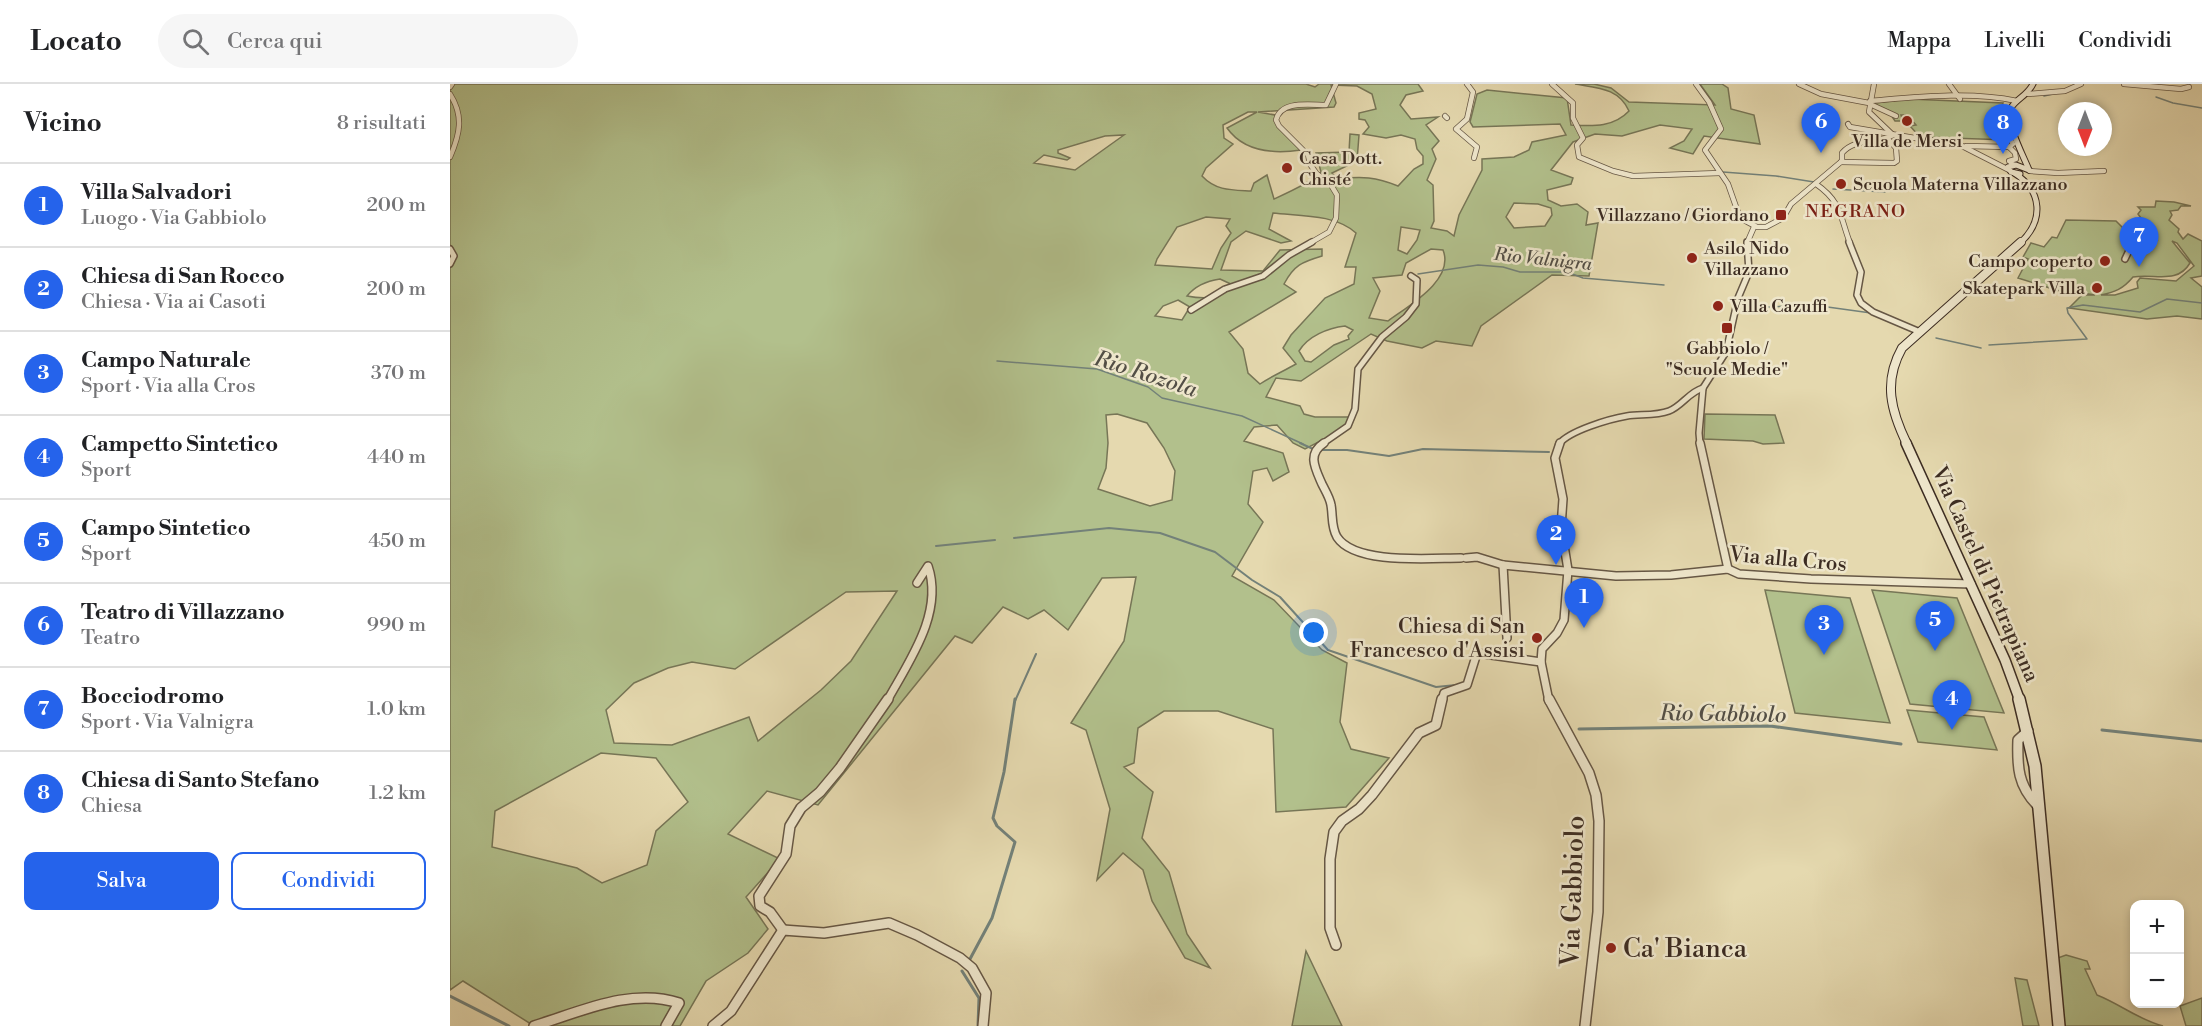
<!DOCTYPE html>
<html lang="it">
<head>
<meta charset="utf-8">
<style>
  :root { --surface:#fff; --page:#f6f6f6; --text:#202124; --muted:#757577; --line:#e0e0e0; --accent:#2563eb }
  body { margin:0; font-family:"Libre Bodoni",serif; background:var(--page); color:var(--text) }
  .controls { position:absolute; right:18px; bottom:18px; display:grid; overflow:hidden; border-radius:12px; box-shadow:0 3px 9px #0003 }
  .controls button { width:54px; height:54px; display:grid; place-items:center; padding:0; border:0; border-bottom:2px solid var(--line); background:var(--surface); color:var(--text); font:30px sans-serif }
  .compass { position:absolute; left:1608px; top:18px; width:54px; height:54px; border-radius:50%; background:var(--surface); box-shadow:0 3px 9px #0003; rotate:180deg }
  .you { position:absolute; left:864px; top:549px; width:21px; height:21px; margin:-15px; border:4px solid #fff; border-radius:50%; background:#1a73e8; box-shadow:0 0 0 9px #1a73e833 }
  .badge { display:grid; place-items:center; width:39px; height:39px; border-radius:50%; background:var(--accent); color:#fff; font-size:20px; font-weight:700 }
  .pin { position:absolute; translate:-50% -50px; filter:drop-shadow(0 2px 3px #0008) }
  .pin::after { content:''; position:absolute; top:32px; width:21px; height:18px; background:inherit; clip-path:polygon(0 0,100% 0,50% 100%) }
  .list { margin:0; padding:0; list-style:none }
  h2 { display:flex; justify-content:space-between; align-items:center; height:78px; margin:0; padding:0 24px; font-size:26px }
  h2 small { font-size:20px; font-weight:400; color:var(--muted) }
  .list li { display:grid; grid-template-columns:39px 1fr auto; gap:18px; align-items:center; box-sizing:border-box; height:84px; padding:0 24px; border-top:2px solid var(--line) }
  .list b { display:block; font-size:22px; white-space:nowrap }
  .list p { margin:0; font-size:20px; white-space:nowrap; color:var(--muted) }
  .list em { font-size:20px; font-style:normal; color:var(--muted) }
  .actions { display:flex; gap:12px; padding:18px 24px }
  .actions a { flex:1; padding:14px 0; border:2px solid var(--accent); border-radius:12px; text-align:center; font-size:21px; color:var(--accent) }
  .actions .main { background:var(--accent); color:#fff }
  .icon { flex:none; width:33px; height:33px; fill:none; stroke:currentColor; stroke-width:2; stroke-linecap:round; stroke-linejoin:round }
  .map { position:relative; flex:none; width:1752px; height:942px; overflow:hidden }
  header { display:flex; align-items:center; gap:36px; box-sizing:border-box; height:84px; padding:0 30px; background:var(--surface); border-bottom:2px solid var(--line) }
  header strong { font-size:28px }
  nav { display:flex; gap:33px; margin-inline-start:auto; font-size:21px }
  .search { width:420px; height:54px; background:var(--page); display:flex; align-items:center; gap:15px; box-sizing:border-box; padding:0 21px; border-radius:33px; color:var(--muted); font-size:22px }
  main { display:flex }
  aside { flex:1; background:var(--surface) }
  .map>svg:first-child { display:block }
</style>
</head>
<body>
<header>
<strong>Locato</strong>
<div class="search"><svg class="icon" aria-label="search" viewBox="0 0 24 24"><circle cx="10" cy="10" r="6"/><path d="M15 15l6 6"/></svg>Cerca qui</div>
<nav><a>Mappa</a><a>Livelli</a><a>Condividi</a></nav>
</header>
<main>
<aside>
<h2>Vicino<small>8 risultati</small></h2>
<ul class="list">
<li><span class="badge">1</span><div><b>Villa Salvadori</b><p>Luogo · Via Gabbiolo</p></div><em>200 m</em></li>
<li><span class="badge">2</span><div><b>Chiesa di San Rocco</b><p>Chiesa · Via ai Casoti</p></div><em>200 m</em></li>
<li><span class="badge">3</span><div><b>Campo Naturale</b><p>Sport · Via alla Cros</p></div><em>370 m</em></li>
<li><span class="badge">4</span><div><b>Campetto Sintetico</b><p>Sport</p></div><em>440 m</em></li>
<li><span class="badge">5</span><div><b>Campo Sintetico</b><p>Sport</p></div><em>450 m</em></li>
<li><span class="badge">6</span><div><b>Teatro di Villazzano</b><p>Teatro</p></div><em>990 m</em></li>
<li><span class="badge">7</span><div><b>Bocciodromo</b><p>Sport · Via Valnigra</p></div><em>1.0 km</em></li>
<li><span class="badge">8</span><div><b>Chiesa di Santo Stefano</b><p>Chiesa</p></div><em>1.2 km</em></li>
</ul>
<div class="actions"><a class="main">Salva</a><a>Condividi</a></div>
</aside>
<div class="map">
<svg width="1752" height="942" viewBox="0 0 1752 942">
  <rect width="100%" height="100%" fill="#e5d9af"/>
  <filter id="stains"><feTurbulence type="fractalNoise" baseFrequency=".00333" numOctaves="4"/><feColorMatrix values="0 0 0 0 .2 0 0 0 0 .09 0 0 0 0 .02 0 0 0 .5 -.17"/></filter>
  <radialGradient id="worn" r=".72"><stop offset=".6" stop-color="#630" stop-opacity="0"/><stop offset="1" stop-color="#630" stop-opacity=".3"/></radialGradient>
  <g fill="#b2c08c" stroke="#777657" stroke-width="1.5" fill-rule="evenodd">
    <path d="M0,0H856L865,3L869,0H968L973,7L956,11L950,21L961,35L988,33L976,41L989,57L982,65L986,75L977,96L983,101L984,137L981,144L997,147L1004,152L1009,131L1032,86V75L1064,73L1079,66L1082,58L1116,51L1110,40L1023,43L1020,38L1027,10L1037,6L1117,14L1121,41C1142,42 1163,44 1179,27C1169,4 1148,4 1125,0H1144L1161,4L1179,18L1265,21L1250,0H1272L1278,4L1281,25L1304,31L1310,60L1254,52L1243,70L1220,64L1234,57L1242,45L1210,41L1172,52L1145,50L1123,58L1101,86L1123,94L1121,100L1097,106L1098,116L1111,122L1127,120L1138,128L1136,141L1148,139L1139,192L1102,191L1031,242L1022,262L986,257L972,264L937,257L921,250L851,297L826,294L816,313L850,322L854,330L865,333H901L898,343L855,365L843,359L827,341L804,343L794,357L833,369L839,388L823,397L817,384L803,387L798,420L813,438L782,492L824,516L872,566L897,579L890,638L901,665L939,674L896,723L826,728L823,645L768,627H714L688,644L684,679L674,683L703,708L692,754L719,788L737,850L760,884L735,874L702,817L693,786L673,769L647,796L660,725L636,646L621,639L674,557L686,493L652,494L618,546L594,526L578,535L553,523L522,559L505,552L368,721L317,707L278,750L330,775L296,813L318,845L298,869L256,897L230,942H84L13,897L0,906ZM881,1L907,2L922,10L926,25L909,29V35L915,36L919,43L913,50L936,54L951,51L965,55L967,65L973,72V80L964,85L948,102C926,93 912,92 888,95L882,89L907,77L909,51L900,50L899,68L866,69L871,88C864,97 835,110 824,115L817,91L804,99L801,107C782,106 766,107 752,92L756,84L783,60L774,54L773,41L798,28H807L777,44C794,68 824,70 851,66L825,37V31L808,28L884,23L886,19ZM674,51L625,86L584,79L594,71L617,76L620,74L608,69V66L655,52ZM1064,119L1088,120L1101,124L1102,131L1095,142L1064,144L1056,133ZM823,129C850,132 885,130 906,149L895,183H906L904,200L875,214L841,251L833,264L846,280C834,287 822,292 810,300L798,289L793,265L779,248L846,208L834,200C844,181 852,178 872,172V165L830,166L813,187L771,186L781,158L796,147L831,159L841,157L819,145ZM756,133L780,135L776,142L781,149L771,164L762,185L705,181L707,175L727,143ZM951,143L970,146L967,156L957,170L948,166ZM981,165L993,166C1005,196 958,222 938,237L919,234L930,207L923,194L952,191L956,179ZM770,195L785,202C769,214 757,216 737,212C745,202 757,197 770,195ZM728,216L740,223L732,236L705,232L713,222ZM895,242L903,246L898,252L899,255L884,261L861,278L855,277L849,267C858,252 878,244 895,242ZM667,330L697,339L714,364L725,387L722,416L700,422L648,405L656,384L658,359L656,331ZM447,507L401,577L371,606L308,657L299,633L222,661L164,659L156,626L184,599L218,584L242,578L285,585L396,508ZM151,669L206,674L238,718L206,747L197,781L152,799L127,784L42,763L45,727Z"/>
    <polygon points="1459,15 1553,19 1548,37 1559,56 1470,53 1460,42 1466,41 1457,31 1451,31 1453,37 1445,37 1441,31 1424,19"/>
    <path d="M1706,117L1724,118L1741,122H1731L1728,126L1720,127L1722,131L1719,136L1729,145L1728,148L1733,155L1738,150L1752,157V192L1741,194L1752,203V235L1727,232L1697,235L1619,224L1632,211H1645L1620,207L1619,210L1568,194L1578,175L1573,173L1581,159L1594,163L1602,153L1607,154L1616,136L1666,137L1684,155L1707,156L1688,130L1691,126L1688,123H1705ZM1722,157L1727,159L1744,182L1726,197L1690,194L1687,198L1688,204L1665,211H1651C1665,208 1673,205 1683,193C1704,189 1727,201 1740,179Z"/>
    <polygon points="1255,330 1325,331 1334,359 1313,360 1303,357 1254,355"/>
    <polygon points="1315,506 1400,514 1440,639 1345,629"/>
    <polygon points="1422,506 1507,514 1554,629 1460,620"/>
    <polygon points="1457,626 1534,633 1547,666 1468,658"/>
    <polygon points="856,867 892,942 842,942"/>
    <path d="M1616,871L1637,877L1640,885H1635L1647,911C1670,920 1689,936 1713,942H1612L1605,875Z"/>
    <polygon points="1565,894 1577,896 1589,942 1573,942"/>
    <polygon points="1752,914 1752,942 1736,942 1730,922"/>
  </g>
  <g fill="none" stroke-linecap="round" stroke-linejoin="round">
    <g stroke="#738179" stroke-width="1.5">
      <polyline points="1594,12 1603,10"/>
      <polyline points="1706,13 1723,19 1752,24"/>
      <polyline points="1273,88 1326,92 1364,98"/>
      <polyline points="1383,105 1435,108"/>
      <polyline points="968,190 1028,181 1053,183 1070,188 1117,188 1133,194 1214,201"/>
      <polyline points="1292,221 1317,223 1363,221 1421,229"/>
      <polyline points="1486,254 1531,264"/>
      <polyline points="1539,261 1637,255 1618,229 1617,224 1633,221 1690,228 1717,215 1752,219"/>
      <polyline points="547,277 647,285 698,303 712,314 792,332 853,360"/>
    </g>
    <g stroke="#738179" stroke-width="2">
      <polyline points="850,359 863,365"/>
      <polyline points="872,366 897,366 939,372 973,365 1099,368"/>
      <polyline points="564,454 659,444 710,449 765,468 802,496 830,513 878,566 986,603 1006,601"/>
      <polyline points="486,462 545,456"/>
      <polyline points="565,617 586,570"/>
    </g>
    <g stroke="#738179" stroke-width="3">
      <polyline points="1129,645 1320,642 1451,660"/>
      <polyline points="1652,646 1752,657"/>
      <polyline points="520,875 542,834 565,758 547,742 543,734 554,688 565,615"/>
      <polyline points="512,887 529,914 528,942"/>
      <polyline points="0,912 59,942"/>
    </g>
    <g stroke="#665745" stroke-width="6">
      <g id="street-far3">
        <polyline points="1017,0 1023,8 1017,35 1006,45 1027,63 1024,74"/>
        <polyline points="1102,0 1123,19 1123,34 1133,54 1127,61 1129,73 1163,87 1183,92 1270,89"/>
        <path d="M1246,0L1259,18L1271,45L1255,66L1278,100L1290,134L1307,143H1316L1333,134L1341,120L1392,77V69C1406,53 1426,61 1443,51"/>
        <polyline points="1349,0 1371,10 1419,19"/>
        <polyline points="1424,0 1419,28 1443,51"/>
        <polyline points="1499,0 1510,15"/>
        <polyline points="1674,0 1731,5 1739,3"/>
        <polyline points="0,3 2,0"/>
        <path d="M0,10C14,32 10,50 0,73"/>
        <polyline points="1578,10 1615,7 1631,0"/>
        <path d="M1420,17C1468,13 1520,7 1567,17"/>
        <polyline points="1422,21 1446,32"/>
        <polyline points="995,32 997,34"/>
        <polyline points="1398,40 1400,43 1512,62 1559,86"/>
        <polyline points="1516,62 1559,63 1563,60 1558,51 1561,46"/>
        <polyline points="1559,63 1565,69 1566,75 1559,77 1564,81"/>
        <polyline points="1391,78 1444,79 1447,77 1446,64 1438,55"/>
        <polyline points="1580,87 1608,89 1654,87"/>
        <path d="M1366,100C1392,118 1390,133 1400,159"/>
        <path d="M860,159L879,148L886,134L887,111L881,101L866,89L860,80L858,71L829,42L826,36C831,16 859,21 876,21L886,0"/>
        <polyline points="1297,159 1304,143"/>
        <polyline points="1683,159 1684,156"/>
      </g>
    </g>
    <g stroke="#665745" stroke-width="8">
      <g id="street-far2">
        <polyline points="1399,158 1411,188 1407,211 1411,219 1423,228 1470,248"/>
        <polyline points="0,165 4,172 0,180"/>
        <polyline points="1675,175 1683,158"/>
        <polyline points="741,226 775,205 813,192 839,171 862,158"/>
        <polyline points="872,360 898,342 905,325 908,285 932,253 956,233 966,220 967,196 961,192"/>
        <path d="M1109,360C1119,347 1159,335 1177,332C1190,330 1206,332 1219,327C1232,322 1239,308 1253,304"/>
        <polyline points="1250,360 1249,349 1253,304 1276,268 1288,214 1299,188 1297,158"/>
      </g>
    </g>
    <g stroke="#665745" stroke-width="10">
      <g id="street-far1">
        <path d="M874,359C857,370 865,384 872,400C875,406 880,414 881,421C883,432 881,443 887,453C905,481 980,474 1011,474"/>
        <polyline points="1250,359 1278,485"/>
        <polyline points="1016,474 1027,473 1053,481 1166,492 1221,491 1278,485 1289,490 1361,495 1521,500"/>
        <polyline points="1053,481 1057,554"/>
        <path d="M437,617C459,577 494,529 478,482L467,499"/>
        <polyline points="992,617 994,609 1017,601 1027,569 1091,578"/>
        <polyline points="1099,617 1091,578 1092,565 1107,549 1114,536 1118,486 1111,443 1113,415 1105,374 1110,359"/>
      </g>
    </g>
    <g stroke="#665745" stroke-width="12">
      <g id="street">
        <polyline points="1099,615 1139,689 1146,711 1149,737 1148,828 1135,942"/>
        <path d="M1578,647L1568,656C1567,683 1568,702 1588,722"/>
        <polyline points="333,846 320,828 310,822 309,812 336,770 340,742 351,724 370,708 390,684 438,615"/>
        <polyline points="886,861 880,844 880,775 884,748 892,737 909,725 922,711 969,649 986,641 992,615"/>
        <path d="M84,942C130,928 181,903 229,919L216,942"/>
        <polyline points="263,942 281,927 333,846 374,849 439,839 467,851 510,874 522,884 536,909 533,942"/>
      </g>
    </g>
    <g stroke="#3c2c22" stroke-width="7">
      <g id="secondary-far3">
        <path d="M1579,86C1574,73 1554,36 1561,24C1566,15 1577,12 1583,0"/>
        <path d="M1564,89C1593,107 1594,137 1570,159"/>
        <polyline points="1570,90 1561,88 1558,83 1566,81 1579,86"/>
      </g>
    </g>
    <g stroke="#3c2c22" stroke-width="10">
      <path id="secondary-far2" d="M1457,360C1441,327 1433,298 1452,264L1571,158"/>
    </g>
    <g stroke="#3c2c22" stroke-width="12">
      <polyline id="secondary-far1" points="1456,359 1555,576 1570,617"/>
    </g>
    <g stroke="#3c2c22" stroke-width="14">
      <polyline id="secondary" points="1569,615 1585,682 1609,942"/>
    </g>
    <use href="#street-far3" stroke="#eee6cb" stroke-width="4.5"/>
    <use href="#street-far2" stroke="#eee6cb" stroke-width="5"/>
    <use href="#street-far1" stroke="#eee6cb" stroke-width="7"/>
    <use href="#street" stroke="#eee6cb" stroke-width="9"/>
    <use href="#secondary-far3" stroke="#eee6cb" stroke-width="5"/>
    <use href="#secondary-far2" stroke="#eee6cb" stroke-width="8"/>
    <use href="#secondary-far1" stroke="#eee6cb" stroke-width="9"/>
    <use href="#secondary" stroke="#eee6cb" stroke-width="11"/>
  </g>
  <g fill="#8f2418" stroke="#eee6cb" stroke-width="2">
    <circle cx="1457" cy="37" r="6"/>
    <circle cx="837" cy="84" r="6"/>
    <circle cx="1391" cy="100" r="6"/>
    <rect x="1325" y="125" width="12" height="12" rx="3"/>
    <circle cx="1242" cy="174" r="6"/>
    <circle cx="1655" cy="177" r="6"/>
    <circle cx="1647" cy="204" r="6"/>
    <circle cx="1268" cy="222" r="6"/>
    <rect x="1271" y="238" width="12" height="12" rx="3"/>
    <circle cx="1087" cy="554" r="6"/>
    <circle cx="1161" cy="864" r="6"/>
  </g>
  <g text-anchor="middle" stroke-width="5" stroke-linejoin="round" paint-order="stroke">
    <g font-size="18" fill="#3c2c22" stroke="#eee6cb" text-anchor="start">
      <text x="1457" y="63" text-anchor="middle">Villa de Mersi</text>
      <text x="849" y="80">Casa Dott.<tspan x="849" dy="21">Chisté</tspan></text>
      <text x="1403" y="106">Scuola Materna Villazzano</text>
      <text x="1319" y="137" text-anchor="end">Villazzano / Giordano</text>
      <text x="1254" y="170">Asilo Nido<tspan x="1254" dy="21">Villazzano</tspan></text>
      <text x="1643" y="183" text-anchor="end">Campo coperto</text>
      <text x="1635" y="210" text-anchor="end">Skatepark Villa</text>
      <text x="1280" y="228">Villa Cazuffi</text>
      <text x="1277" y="270" text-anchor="middle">Gabbiolo /<tspan x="1277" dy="21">"Scuole Medie"</tspan></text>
    </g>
    <g font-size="18" letter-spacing="1.5" fill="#7a1f14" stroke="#eee6cb">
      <text x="1406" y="133">NEGRANO</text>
    </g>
    <g font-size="18" font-style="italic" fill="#534f46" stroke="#eee6cb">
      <text transform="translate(1093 175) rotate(6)" y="6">Rio Valnigra</text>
    </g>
    <g font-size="21" fill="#3c2c22" stroke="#eee6cb">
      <text transform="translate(1338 475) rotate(5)" y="7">Via alla Cros</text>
      <text transform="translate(1536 490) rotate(66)" y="7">Via Castel di Pietrapiana</text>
    </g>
    <g font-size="21" fill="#3c2c22" stroke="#eee6cb" text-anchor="end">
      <text x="1075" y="549">Chiesa di San<tspan x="1075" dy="24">Francesco d'Assisi</tspan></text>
    </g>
    <g font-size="22" font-style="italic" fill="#534f46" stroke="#eee6cb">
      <text transform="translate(696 289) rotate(18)" y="8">Rio Rozola</text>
      <text transform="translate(1273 629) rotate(1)" y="8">Rio Gabbiolo</text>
    </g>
    <g font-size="26" fill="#3c2c22" stroke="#eee6cb">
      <text transform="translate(1122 807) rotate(-88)" y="9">Via Gabbiolo</text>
    </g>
    <g font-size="26" fill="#3c2c22" stroke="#eee6cb" text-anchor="start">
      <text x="1173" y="873">Ca' Bianca</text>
    </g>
  </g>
  <rect width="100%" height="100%" filter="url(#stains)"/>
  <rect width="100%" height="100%" fill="url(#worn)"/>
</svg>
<div class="controls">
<button>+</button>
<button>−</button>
</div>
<svg class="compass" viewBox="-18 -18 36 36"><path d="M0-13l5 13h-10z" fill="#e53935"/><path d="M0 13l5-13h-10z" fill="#757577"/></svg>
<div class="you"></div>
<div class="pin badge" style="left:1134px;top:544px">1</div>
<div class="pin badge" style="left:1106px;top:481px">2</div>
<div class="pin badge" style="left:1374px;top:571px">3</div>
<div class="pin badge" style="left:1502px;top:646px">4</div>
<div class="pin badge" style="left:1485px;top:567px">5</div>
<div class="pin badge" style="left:1371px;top:69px">6</div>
<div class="pin badge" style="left:1689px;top:183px">7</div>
<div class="pin badge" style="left:1553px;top:70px">8</div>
</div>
</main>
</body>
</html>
